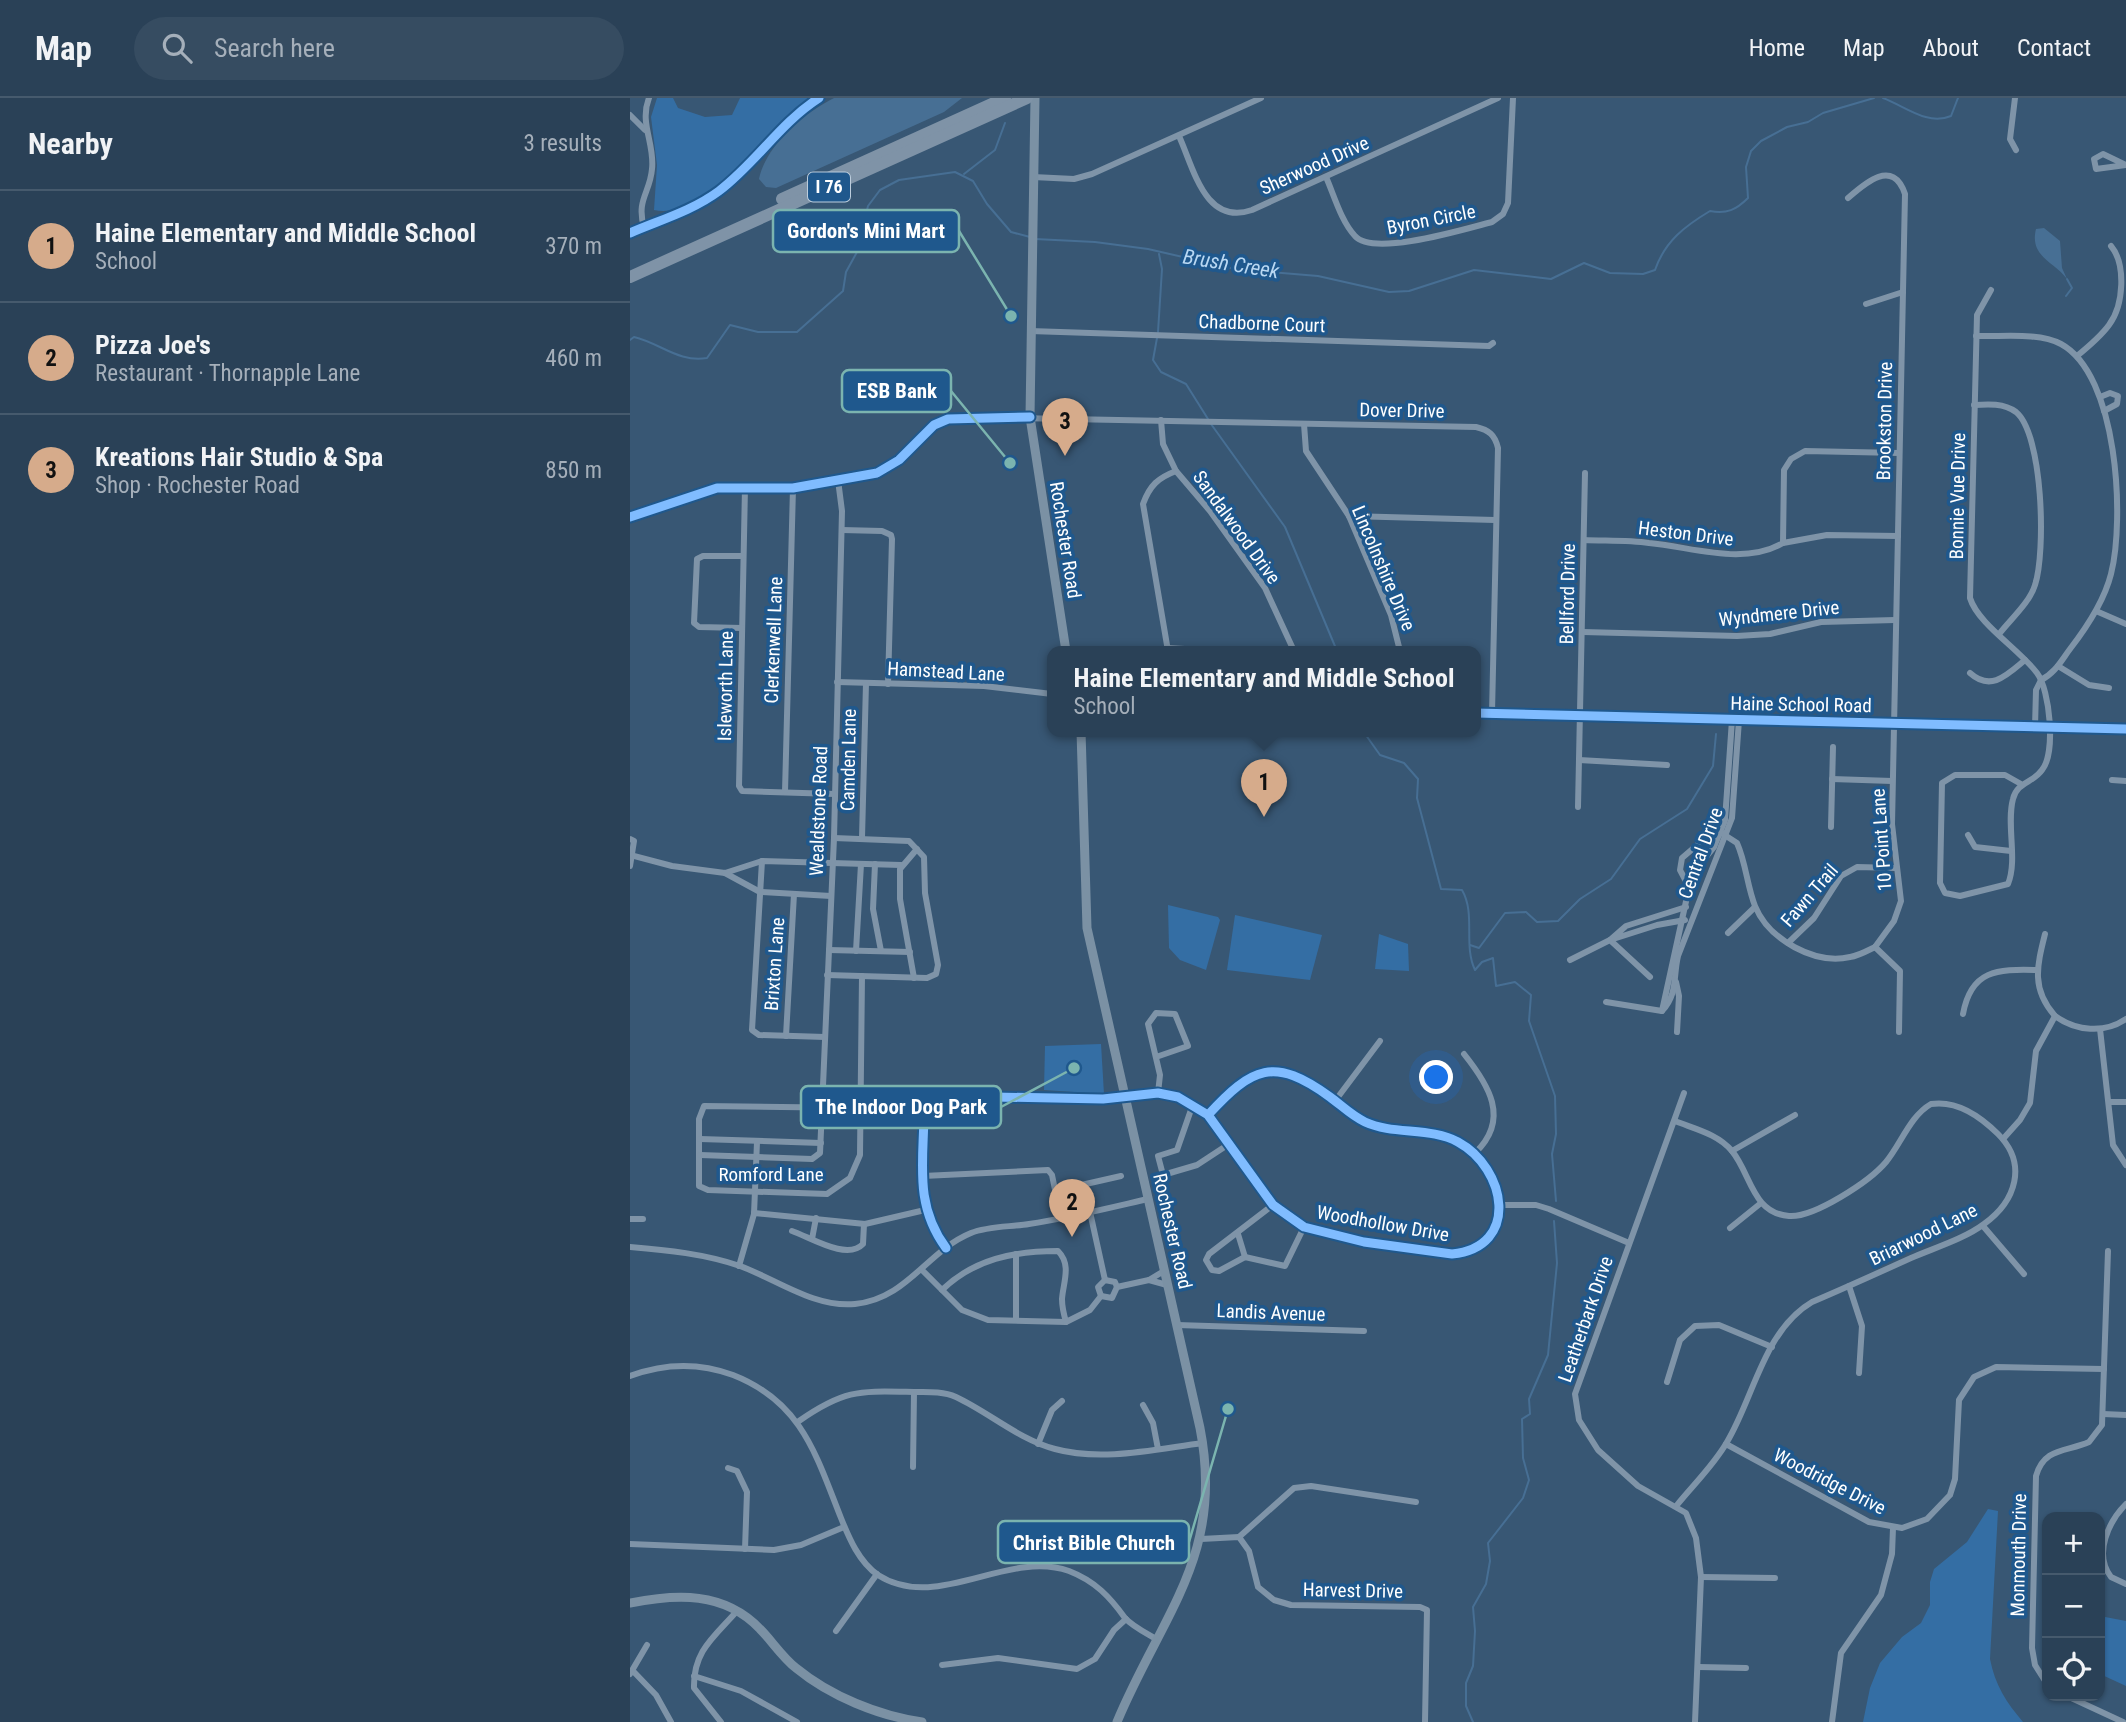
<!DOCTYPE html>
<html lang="en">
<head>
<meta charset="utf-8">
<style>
  :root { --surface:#2a4157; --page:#364c61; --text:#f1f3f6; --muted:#a5afba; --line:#465a6d; --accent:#d6ab8b }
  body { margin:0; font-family:"Roboto Condensed",sans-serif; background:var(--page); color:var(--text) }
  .controls { position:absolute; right:21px; bottom:21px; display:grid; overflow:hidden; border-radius:14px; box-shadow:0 2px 5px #0004 }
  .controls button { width:63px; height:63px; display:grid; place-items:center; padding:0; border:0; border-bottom:2px solid var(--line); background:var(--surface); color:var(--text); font:35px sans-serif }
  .you { position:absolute; left:807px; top:980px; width:24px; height:24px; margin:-18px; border:5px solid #fff; border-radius:50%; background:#1a73e8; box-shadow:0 0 0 10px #1a73e833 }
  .badge { display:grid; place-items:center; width:46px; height:46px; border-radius:50%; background:var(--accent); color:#111; font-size:23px; font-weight:700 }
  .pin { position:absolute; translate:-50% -58px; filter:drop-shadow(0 2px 4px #0008) }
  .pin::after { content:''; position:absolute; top:37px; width:24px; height:21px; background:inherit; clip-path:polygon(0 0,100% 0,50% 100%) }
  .popup { position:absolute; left:417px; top:548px; width:434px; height:91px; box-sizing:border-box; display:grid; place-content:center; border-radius:14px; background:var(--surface); filter:drop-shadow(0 2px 5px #0005); font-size:23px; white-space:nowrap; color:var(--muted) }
  .popup b { font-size:26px; color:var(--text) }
  .popup::after { content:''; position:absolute; left:50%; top:100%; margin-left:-14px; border:14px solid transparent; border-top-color:var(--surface) }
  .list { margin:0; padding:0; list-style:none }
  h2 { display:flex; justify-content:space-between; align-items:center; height:91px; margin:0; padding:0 28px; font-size:30px }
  h2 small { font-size:23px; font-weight:400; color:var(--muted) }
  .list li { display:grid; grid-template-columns:46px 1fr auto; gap:21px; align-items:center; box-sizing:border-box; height:112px; padding:0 28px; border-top:2px solid var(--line) }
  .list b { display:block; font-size:26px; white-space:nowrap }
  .list p { margin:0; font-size:23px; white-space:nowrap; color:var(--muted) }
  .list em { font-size:23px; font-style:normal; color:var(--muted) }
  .icon { flex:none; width:38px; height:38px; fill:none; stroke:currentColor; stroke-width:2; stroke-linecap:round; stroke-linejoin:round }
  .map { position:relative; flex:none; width:1496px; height:1624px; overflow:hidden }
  header { display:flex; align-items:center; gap:42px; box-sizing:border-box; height:98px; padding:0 35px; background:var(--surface); border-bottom:2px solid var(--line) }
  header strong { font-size:33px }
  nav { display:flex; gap:38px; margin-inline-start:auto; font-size:24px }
  .search { width:490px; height:63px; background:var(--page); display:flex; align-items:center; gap:18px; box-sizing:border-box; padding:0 24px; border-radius:38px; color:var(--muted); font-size:26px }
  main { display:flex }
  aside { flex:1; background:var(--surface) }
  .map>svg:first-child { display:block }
</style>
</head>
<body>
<header>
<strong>Map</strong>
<div class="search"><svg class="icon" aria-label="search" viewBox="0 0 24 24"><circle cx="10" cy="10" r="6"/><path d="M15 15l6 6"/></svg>Search here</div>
<nav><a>Home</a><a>Map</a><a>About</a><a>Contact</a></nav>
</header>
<main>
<aside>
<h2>Nearby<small>3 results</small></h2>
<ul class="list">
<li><span class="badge">1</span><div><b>Haine Elementary and Middle School</b><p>School</p></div><em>370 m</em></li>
<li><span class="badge">2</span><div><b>Pizza Joe's</b><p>Restaurant · Thornapple Lane</p></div><em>460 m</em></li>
<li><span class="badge">3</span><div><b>Kreations Hair Studio &amp; Spa</b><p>Shop · Rochester Road</p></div><em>850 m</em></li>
</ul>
</aside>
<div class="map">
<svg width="1496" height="1624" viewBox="0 0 1496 1624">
  <rect width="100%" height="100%" fill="#385774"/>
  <g fill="#346ea4">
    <path d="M27,0H43L48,10L75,19L102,17L110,0H181C138,30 79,123 24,112L27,67L21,19Z"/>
    <polygon points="538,807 588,819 590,822 576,872 550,862 539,850"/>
    <polygon points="605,817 692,837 680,882 597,872"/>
    <polygon points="749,836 778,846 779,873 745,871"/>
    <polygon points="471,946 474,996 414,992 415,948"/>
    <path d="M1358,1411L1368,1413L1360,1561C1365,1587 1376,1604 1393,1624H1233L1240,1590L1250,1565L1272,1539L1291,1525L1300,1507V1484L1304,1471L1337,1444Z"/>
    <polygon points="1470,1518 1496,1523 1496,1588 1470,1576"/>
  </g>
  <g fill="#476f94">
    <path d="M204,0H332L314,14L146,90L136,89L129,81C136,47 174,15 204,0Z"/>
    <path d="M1414,130L1430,143L1432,170L1437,181C1425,164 1399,159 1406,131Z"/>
  </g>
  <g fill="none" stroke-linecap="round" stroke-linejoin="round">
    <g stroke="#476f94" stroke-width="2">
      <path d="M1253,0C1275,8 1297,28 1321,18L1328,0"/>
      <polyline points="334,76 365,52 375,25"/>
      <path d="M405,141L465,144L518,151L605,171L688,178L759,194L779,193L844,172L921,181L954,165L980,175L1013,176L1025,172C1035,143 1055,128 1080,113C1097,116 1106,112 1118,100L1116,69L1121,53L1131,43L1157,29L1178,24L1193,15L1244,0"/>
      <polyline points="1436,198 1442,190 1437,181"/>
      <polyline points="528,234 532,171 529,156"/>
      <polyline points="527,240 523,262 531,274 556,286 578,321"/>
      <path d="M0,242L4,239C30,245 49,265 77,260L100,227L128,234H167L213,193L216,174L227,154L238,108L250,92L269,82L325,74L343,83L357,106L381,134L400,139"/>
      <polyline points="581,326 655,429 707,553"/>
      <path d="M733,633L750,657L774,665L788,681L787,700L811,791L832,792C846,816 833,847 845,872L852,864L863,860L866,888L885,884L901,897L899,923L925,998L926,1036L922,1056L926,1103"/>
      <polyline points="840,847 849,850 875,815 896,814 907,824 928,823 950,801 981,781 1010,741 1057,711 1083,668 1086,636"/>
      <polyline points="843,1624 836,1608 836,1585 843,1568 845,1533 843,1509 856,1486 860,1463 858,1445 893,1400 899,1382 893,1360 892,1321 900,1316 899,1301 918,1257 927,1165 924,1123"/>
    </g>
    <g stroke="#7f94a8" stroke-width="6">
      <polyline points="1385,0 1380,41 1386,52"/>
      <polyline points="0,17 15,32"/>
      <path d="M549,38C564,71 575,128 622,112L868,0"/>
      <polygon points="1473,56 1496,67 1466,71 1464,61"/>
      <polyline points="403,79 444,81 462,76 631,0"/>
      <path d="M696,79C704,97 711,123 725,138C743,159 835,131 862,124L873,116L878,105L883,0"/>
      <path d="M1218,100C1235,85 1263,60 1275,96L1262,726L1271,803L1264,823L1245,849"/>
      <path d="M14,129C6,102 20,95 22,71C25,46 9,25 19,0"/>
      <path d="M1361,192L1347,217L1340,500C1348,526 1389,551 1407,575C1420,592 1426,655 1412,672C1403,685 1387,684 1383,701C1376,727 1388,761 1378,786L1330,798L1315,795L1310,785L1312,685L1325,677H1375L1391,686"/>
      <polyline points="1236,206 1273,194"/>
      <polyline points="400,233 859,248 863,245"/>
      <path d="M1346,238C1372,239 1408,234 1431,246C1488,277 1495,421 1481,476C1474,504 1457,529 1440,551C1431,563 1425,575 1411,582"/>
      <path d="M1447,258C1458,249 1471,238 1479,227C1494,207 1496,166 1481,148"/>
      <polyline points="1470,299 1480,295 1488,298 1487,306 1474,313"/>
      <path d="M1344,307C1358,306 1374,305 1386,314C1413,336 1416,454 1405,487C1400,504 1381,521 1370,535"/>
      <polyline points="531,322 533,346 546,373 580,413 635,490 664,553"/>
      <polyline points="674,326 676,353 719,418 761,517 770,553"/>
      <polyline points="115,389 109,688 112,693 205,696"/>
      <polyline points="719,418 865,422"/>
      <path d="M0,419L87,390H163L247,375L269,362L304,327L331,319L846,329C859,332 865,337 868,350L862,615"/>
      <polyline points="212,432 252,433 261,437 262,441 258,586"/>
      <polyline points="1268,438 1197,437 1153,445 1154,372 1161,361 1175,353 1269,355"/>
      <path d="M954,442C975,443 998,442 1019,445C1063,449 1113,468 1153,445"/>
      <polyline points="1466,513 1496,526"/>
      <polyline points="112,530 69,529 64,525 67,461 73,458 113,458"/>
      <polyline points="953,534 1107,538 1140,536 1191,524 1265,522"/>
      <polyline points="538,550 588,553"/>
      <path d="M538,553L513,406C520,387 528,380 546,373"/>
      <polyline points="1428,568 1459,587 1479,590"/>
      <path d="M1340,575C1361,594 1377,577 1395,562"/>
      <polyline points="207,584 354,588 422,596"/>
      <polyline points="1405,629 1406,592 1411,582"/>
      <polyline points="949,662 1037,667"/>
      <polyline points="1202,681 1262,683"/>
      <polyline points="1482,682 1496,683"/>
      <polyline points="155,694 163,390"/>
      <polyline points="948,709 955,375"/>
      <polyline points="1201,729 1203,649"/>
      <path d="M1093,736L1107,745C1116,765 1117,788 1125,808C1139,842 1185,867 1220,859C1228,858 1237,853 1245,849"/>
      <polyline points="1338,737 1345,749 1381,753"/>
      <polyline points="232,740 236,585"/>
      <polyline points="0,741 4,743 0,768"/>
      <polyline points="0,757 42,768 95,775 132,763 271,767"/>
      <polyline points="132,763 122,932 129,937 195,939"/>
      <polyline points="245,766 243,811 251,853"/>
      <polyline points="95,775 130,794 201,798"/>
      <polyline points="1059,789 1050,772 1052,760 1094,724"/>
      <polyline points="1055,822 1027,827 980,842 996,828 1056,809"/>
      <polyline points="1098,835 1125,809"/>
      <path d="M1415,836C1407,868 1401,891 1425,918"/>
      <polyline points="1158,845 1184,820 1211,778 1227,769 1266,770"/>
      <polyline points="1245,849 1270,873 1269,934"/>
      <polyline points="199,852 280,854"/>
      <polyline points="226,853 231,766"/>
      <polyline points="940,862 980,842 1020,879"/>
      <polyline points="197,877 297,880 306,876 308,867 295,795 294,759 279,743 204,740"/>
      <polyline points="284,880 270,801 270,771 287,751"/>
      <polyline points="1046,884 1049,898 1047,934"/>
      <path d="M976,904L1032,913C1048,896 1043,879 1048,858L1102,720L1109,622"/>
      <polyline points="1032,913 1062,776 1084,749 1095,722 1102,622"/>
      <path d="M1333,916C1341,872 1367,871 1406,872"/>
      <polyline points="1470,931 1483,1047 1496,1067"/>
      <polyline points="156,938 164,796"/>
      <path d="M834,956C858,986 881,1021 845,1055"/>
      <polyline points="526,959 558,948 545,916 526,915 518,926 530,977 528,995"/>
      <polyline points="1054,995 945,1296 949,1322 968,1352 1008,1388 1056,1415 1066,1440 1071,1479 1065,1624"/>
      <polyline points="705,1003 750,943"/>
      <polyline points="1479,1004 1496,1004"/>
      <polyline points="563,1006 547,1052 528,1058 533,1077 567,1067 599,1046"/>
      <polyline points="229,1010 74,1008 69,1021 69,1088 78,1092 197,1096 220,1080 230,1057 232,878"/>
      <path d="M1045,1023C1065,1031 1088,1036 1102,1053C1121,1076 1122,1115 1159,1118C1184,1120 1240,1083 1256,1064C1271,1046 1280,1018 1301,1006C1327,1002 1350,1018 1368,1036C1398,1066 1386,1103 1354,1126C1334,1141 1304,1150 1281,1160C1248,1175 1215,1190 1182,1204C1134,1232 1124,1299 1097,1344C1084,1367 1063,1387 1047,1407"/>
      <polyline points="70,1041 191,1045"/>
      <path d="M1373,1041L1390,1022L1400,1005L1406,953L1425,918C1446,933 1474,936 1496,921"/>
      <polyline points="1102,1053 1165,1017"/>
      <polyline points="70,1057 182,1061 190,1055 204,740 212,413 208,382"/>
      <polyline points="293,1078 418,1072 422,1077 431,1121"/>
      <polyline points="425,1093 491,1078"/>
      <polyline points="643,1107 579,1156 576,1162 582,1172 589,1173 615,1159 655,1168 674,1129"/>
      <polyline points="870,1107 906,1107 919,1111 999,1145"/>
      <polyline points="460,1114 475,1182"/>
      <polyline points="124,1115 235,1126 295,1112"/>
      <polyline points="0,1121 13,1121"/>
      <polyline points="1353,1128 1394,1176"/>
      <polyline points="1100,1130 1131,1105"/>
      <path d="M162,1133C180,1139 217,1163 233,1146L234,1126"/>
      <polyline points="608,1136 615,1159"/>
      <polyline points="182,1141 186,1120"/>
      <path d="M0,1149C37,1152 75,1156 110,1168C146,1181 184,1210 225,1206C277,1201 297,1153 341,1135C358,1128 380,1129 399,1126C439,1120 479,1110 518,1101"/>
      <path d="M316,1150C285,1108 293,1067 294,1018L299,1007L314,998L473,1001L528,995L548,999L578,1017L643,1107L674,1129L734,1144L822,1156C891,1149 876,1070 828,1044C801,1029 763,1037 735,1024C722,1018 711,1007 700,999C644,958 622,969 578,1017"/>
      <polyline points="109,1168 124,1116 127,1044"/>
      <polyline points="293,1173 332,1212 358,1222 436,1224 460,1212 471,1198"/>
      <polyline points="519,1182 537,1187"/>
      <polyline points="1219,1188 1232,1228 1229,1275"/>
      <polyline points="487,1189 519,1182 534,1173"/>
      <path d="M312,1192C344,1161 384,1153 428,1153C442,1167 433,1185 432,1201C432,1209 434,1217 436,1224"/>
      <polyline points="471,1198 468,1189 475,1182 485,1184 487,1189"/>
      <polyline points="471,1198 482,1200 487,1189"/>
      <polyline points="386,1222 386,1156"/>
      <polyline points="547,1227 734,1233"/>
      <path d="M0,1278C35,1265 68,1264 103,1277C172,1304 186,1357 211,1420C219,1440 229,1464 248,1477C307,1515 377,1451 439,1473C465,1483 480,1499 495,1520C502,1528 516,1535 526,1541"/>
      <polyline points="1037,1284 1050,1242 1065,1228 1089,1227 1142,1249"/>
      <polyline points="513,1307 523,1325 528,1351"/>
      <polyline points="1473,1316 1496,1317"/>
      <path d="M169,1323C215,1291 229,1293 284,1294C297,1294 313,1293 326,1299C360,1315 388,1341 425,1351C472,1364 526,1351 573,1345"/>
      <polyline points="408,1346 422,1312 432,1303"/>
      <polyline points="1096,1346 1239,1424 1272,1430 1297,1421 1320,1397 1325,1381 1329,1302 1344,1279 1366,1269 1474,1271"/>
      <polyline points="283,1369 284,1294"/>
      <polyline points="98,1370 107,1373 117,1394 115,1451"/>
      <path d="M1496,1406C1479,1423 1463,1456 1481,1479L1496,1486"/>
      <polyline points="609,1439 664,1390 681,1388 786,1404"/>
      <polyline points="571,1441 609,1439 619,1453 628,1489 644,1502 661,1507 790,1509 797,1512 795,1624"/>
      <polyline points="0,1446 144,1452 171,1447 214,1429"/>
      <polyline points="1071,1479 1145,1480"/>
      <polyline points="206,1533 247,1476"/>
      <polyline points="312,1567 368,1560 447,1571 465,1561 484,1532 496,1521"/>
      <polyline points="1069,1569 1116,1570"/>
      <polyline points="3,1573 26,1597 41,1624"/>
      <polyline points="0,1576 17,1547"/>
      <polyline points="64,1578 111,1593 167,1624"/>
      <path d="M1417,1586L1405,1567L1402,1550L1406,1378C1414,1349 1437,1354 1459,1344L1472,1327L1478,1153"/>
      <polyline points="1437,1598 1493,1624"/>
      <path d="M91,1624L64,1590C63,1553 84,1539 107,1513"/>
      <polyline points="1202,1624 1211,1555 1251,1497 1262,1456 1263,1430"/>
    </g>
    <g stroke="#7b91a4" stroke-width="9">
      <polyline points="405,0 400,319 436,553"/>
      <path d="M0,135C30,122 62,113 89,93C126,65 150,25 189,0"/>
      <polyline points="846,615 1496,631"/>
      <path d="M451,633L457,830L570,1330C595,1457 532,1516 487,1624"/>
      <path d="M0,1505C46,1496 94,1493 130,1531C142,1543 152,1559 166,1570C200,1598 249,1618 292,1624"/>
    </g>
    <g stroke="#7f93a7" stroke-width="12">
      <polyline points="152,101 375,0"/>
      <polyline points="0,179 397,0"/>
    </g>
    <g stroke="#1f588d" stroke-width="13">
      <g id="cycleway">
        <path d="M0,135C30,122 62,113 89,93C126,65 150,25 189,0"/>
        <polyline points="0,419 87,390 163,390 247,375 269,362 304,327 318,321 400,319"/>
        <polyline points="846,615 1496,631"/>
        <path d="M316,1150C285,1108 293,1067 294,1018L299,1007L314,998L473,1001L528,995L548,999L578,1017L643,1107L674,1129L734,1144L822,1156C891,1149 876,1070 828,1044C801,1029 763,1037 735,1024C722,1018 711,1007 700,999C644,958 622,969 578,1017"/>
      </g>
    </g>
    <use href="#cycleway" stroke="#80bcff" stroke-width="9"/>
  </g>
  <g text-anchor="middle" stroke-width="7" stroke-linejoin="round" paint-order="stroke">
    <rect fill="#1f588d" stroke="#bccddd" stroke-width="2" x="178" y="74.5" width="42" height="29" rx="5"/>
    <g font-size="18" font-weight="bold" fill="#fff">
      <text x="199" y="95">I 76</text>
    </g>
    <g font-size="19" fill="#fff" stroke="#1f588d">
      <text transform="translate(684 67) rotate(-24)" y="7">Sherwood Drive</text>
      <text transform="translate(801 121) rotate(-11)" y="7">Byron Circle</text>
      <text transform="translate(632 225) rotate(2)" y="7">Chadborne Court</text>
      <text transform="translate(772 312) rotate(1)" y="7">Dover Drive</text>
      <text transform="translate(1254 323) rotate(-89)" y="7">Brookston Drive</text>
      <text transform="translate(1327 398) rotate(-89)" y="7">Bonnie Vue Drive</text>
      <text transform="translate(607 429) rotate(54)" y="7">Sandalwood Drive</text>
      <text transform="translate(1056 435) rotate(7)" y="7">Heston Drive</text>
      <text transform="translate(436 442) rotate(81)" y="7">Rochester Road</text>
      <text transform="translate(754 470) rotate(67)" y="7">Lincolnshire Drive</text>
      <text transform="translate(937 496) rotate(-89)" y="7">Bellford Drive</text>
      <text transform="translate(1149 515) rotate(-6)" y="7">Wyndmere Drive</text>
      <text transform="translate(143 542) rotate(-88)" y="7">Clerkenwell Lane</text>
      <text transform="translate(316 573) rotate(3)" y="7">Hamstead Lane</text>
      <text transform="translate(95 588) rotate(-89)" y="7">Isleworth Lane</text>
      <text transform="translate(1171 606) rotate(1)" y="7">Haine School Road</text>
      <text transform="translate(218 662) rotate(-89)" y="7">Camden Lane</text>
      <text transform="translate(188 713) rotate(-88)" y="7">Wealdstone Road</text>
      <text transform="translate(1251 742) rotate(-94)" y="7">10 Point Lane</text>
      <text transform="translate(1070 755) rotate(-70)" y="7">Central Drive</text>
      <text transform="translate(1179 797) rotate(-49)" y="7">Fawn Trail</text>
      <text transform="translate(144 866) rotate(-86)" y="7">Brixton Lane</text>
      <text x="141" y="1083">Romford Lane</text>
      <text transform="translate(753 1125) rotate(10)" y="7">Woodhollow Drive</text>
      <text transform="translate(543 1133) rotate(77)" y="7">Rochester Road</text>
      <text transform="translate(1293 1136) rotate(-26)" y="7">Briarwood Lane</text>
      <text transform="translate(641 1214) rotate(2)" y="7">Landis Avenue</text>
      <text transform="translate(955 1221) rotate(-71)" y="7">Leatherbark Drive</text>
      <text transform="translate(1200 1383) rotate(27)" y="7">Woodridge Drive</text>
      <text transform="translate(1388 1457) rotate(-89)" y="7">Monmouth Drive</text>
      <text transform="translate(723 1492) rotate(1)" y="7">Harvest Drive</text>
    </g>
    <g font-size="21" font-style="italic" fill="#b9d8f3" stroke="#1f588d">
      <text transform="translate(601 166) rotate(9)" y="7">Brush Creek</text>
    </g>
  </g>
  <path fill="none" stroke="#7bb4af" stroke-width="2.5" d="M381 218L329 133M380 365L321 293M444 970L371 1009M598 1311L559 1444"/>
  <g fill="#7bb4af" stroke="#1f588d" stroke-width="2.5">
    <circle cx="381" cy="218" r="7"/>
    <circle cx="380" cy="365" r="7"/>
    <circle cx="444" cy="970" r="7"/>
    <circle cx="598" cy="1311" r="7"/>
  </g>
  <g fill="#1f588d" stroke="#7bb4af" stroke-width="2.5">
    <rect x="143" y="112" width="186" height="42" rx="7"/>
    <rect x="212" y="272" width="109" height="42" rx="7"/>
    <rect x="171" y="988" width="200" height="42" rx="7"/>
    <rect x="368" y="1423" width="191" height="42" rx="7"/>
  </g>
  <g font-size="21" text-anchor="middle" font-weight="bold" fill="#fff">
    <text x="236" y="140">Gordon's Mini Mart</text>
    <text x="267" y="300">ESB Bank</text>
    <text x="271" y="1016">The Indoor Dog Park</text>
    <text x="464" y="1452">Christ Bible Church</text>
  </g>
</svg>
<div class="controls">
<button>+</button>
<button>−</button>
<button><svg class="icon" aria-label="locate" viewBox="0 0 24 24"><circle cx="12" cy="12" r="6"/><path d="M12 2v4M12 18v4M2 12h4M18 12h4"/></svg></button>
</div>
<div class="you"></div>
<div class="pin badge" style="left:634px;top:719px">1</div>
<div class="popup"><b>Haine Elementary and Middle School</b>School</div>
<div class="pin badge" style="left:442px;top:1139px">2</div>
<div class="pin badge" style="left:435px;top:358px">3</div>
</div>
</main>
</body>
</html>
